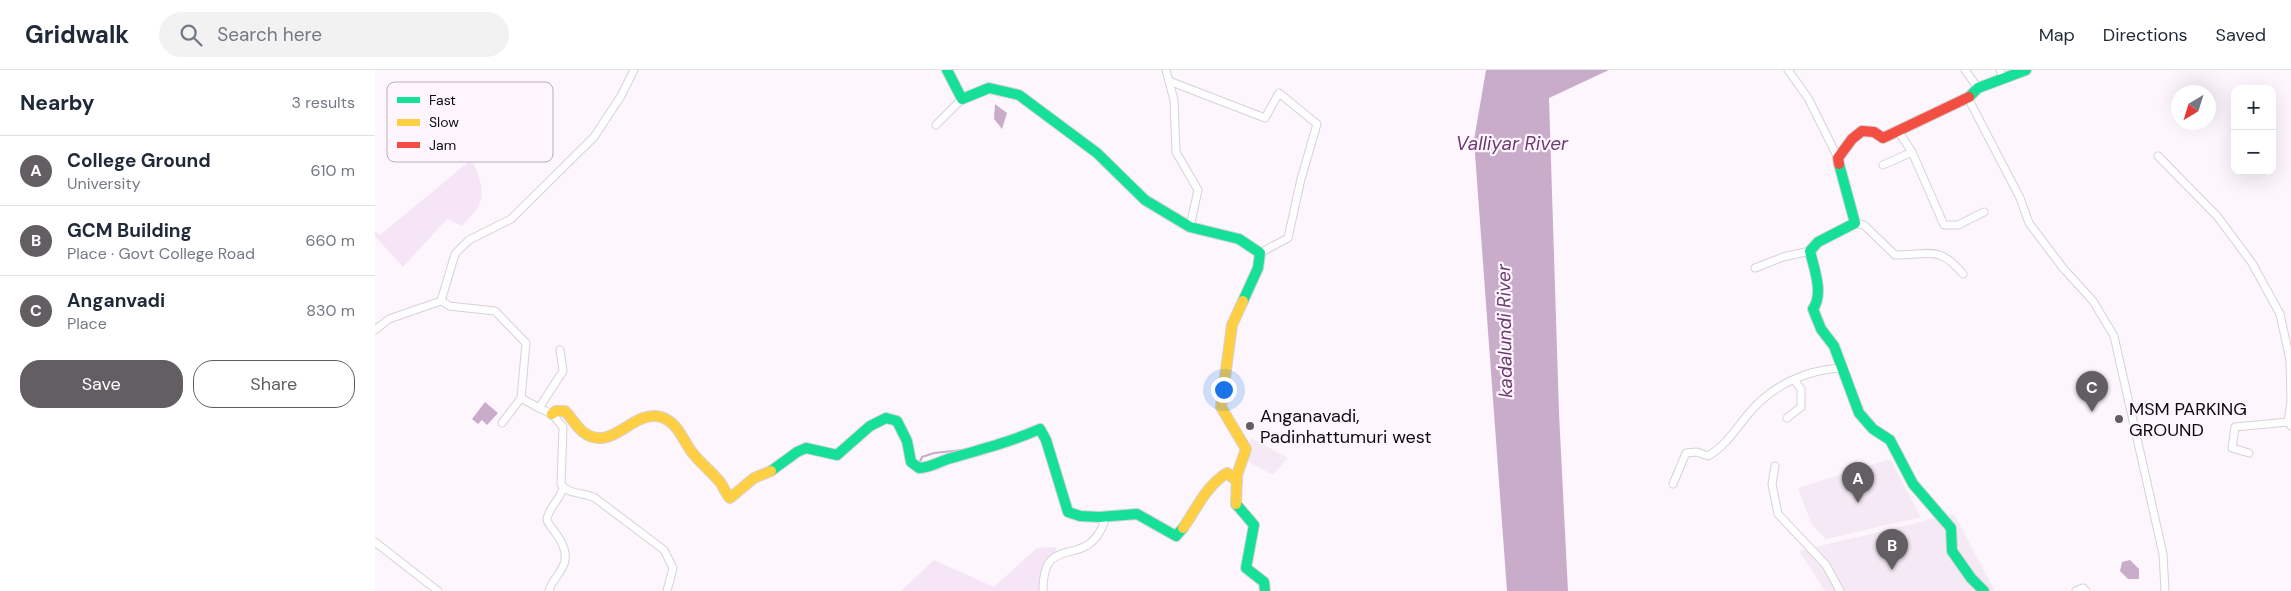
<!DOCTYPE html>
<html lang="en">
<head>
<meta charset="utf-8">
<style>
  :root { --surface:#fff; --page:#f2f2f3; --text:#1f2937; --muted:#747a83; --line:#e0e1e3; --accent:#625e62 }
  body { margin:0; font-family:"DM Sans",sans-serif; background:var(--page); color:var(--text) }
  .controls { position:absolute; right:15px; top:15px; display:grid; overflow:hidden; border-radius:10px; box-shadow:0 5px 20px #0002 }
  .controls button { width:45px; height:45px; display:grid; place-items:center; padding:0; border:0; border-bottom:1px solid var(--line); background:var(--surface); color:var(--text); font:25px sans-serif }
  .compass { position:absolute; left:1796px; top:15px; width:45px; height:45px; border-radius:50%; background:var(--surface); box-shadow:0 5px 20px #0002; rotate:218deg }
  .you { position:absolute; left:848px; top:319px; width:18px; height:18px; margin:-12px; border:4px solid #fff; border-radius:50%; background:#1a73e8; box-shadow:0 0 0 8px #1a73e833 }
  .badge { display:grid; place-items:center; width:32px; height:32px; border-radius:50%; background:var(--accent); color:#fff; font-size:16px; font-weight:700 }
  .pin { position:absolute; translate:-50% -41px; filter:drop-shadow(0 1px 2px #0008) }
  .pin::after { content:''; position:absolute; top:26px; width:18px; height:15px; background:inherit; clip-path:polygon(0 0,100% 0,50% 100%) }
  .list { margin:0; padding:0; list-style:none }
  h2 { display:flex; justify-content:space-between; align-items:center; height:65px; margin:0; padding:0 20px; font-size:21px }
  h2 small { font-size:16px; font-weight:400; color:var(--muted) }
  .list li { display:grid; grid-template-columns:32px 1fr auto; gap:15px; align-items:center; box-sizing:border-box; height:70px; padding:0 20px; border-top:1px solid var(--line) }
  .list b { display:block; font-size:19px; white-space:nowrap }
  .list p { margin:0; font-size:16px; white-space:nowrap; color:var(--muted) }
  .list em { font-size:16px; font-style:normal; color:var(--muted) }
  .actions { display:flex; gap:10px; padding:15px 20px }
  .actions a { flex:1; padding:11px 0; border:1px solid var(--accent); border-radius:20px; text-align:center; font-size:18px; color:var(--accent) }
  .actions .main { background:var(--accent); color:#fff }
  .icon { flex:none; width:28px; height:28px; fill:none; stroke:currentColor; stroke-width:2; stroke-linecap:round; stroke-linejoin:round }
  .map { position:relative; flex:none; width:1916px; height:521px; overflow:hidden }
  header { display:flex; align-items:center; gap:30px; box-sizing:border-box; height:70px; padding:0 25px; background:var(--surface); border-bottom:1px solid var(--line) }
  header strong { font-size:24px }
  nav { display:flex; gap:28px; margin-inline-start:auto; font-size:18px }
  .search { width:350px; height:45px; background:var(--page); display:flex; align-items:center; gap:12px; box-sizing:border-box; padding:0 18px; border-radius:28px; color:var(--muted); font-size:19px }
  main { display:flex }
  aside { flex:1; background:var(--surface) }
  .map>svg:first-child { display:block }
</style>
</head>
<body>
<header>
<strong>Gridwalk</strong>
<div class="search"><svg class="icon" aria-label="search" viewBox="0 0 24 24"><circle cx="10" cy="10" r="6"/><path d="M15 15l6 6"/></svg>Search here</div>
<nav><a>Map</a><a>Directions</a><a>Saved</a></nav>
</header>
<main>
<aside>
<h2>Nearby<small>3 results</small></h2>
<ul class="list">
<li><span class="badge">A</span><div><b>College Ground</b><p>University</p></div><em>610 m</em></li>
<li><span class="badge">B</span><div><b>GCM Building</b><p>Place · Govt College Road</p></div><em>660 m</em></li>
<li><span class="badge">C</span><div><b>Anganvadi</b><p>Place</p></div><em>830 m</em></li>
</ul>
<div class="actions"><a class="main">Save</a><a>Share</a></div>
</aside>
<div class="map">
<svg width="1916" height="521" viewBox="0 0 1916 521">
  <rect width="100%" height="100%" fill="#fdf7fd"/>
  <g fill="#f4e9f4">
    <polygon points="876,368 913,388 898,405 870,390"/>
    <polygon points="1515,389 1546,447 1451,469 1436,453 1423,418"/>
    <polygon points="1579,444 1620,521 1450,521 1424,481"/>
  </g>
  <g fill="#f6e5f6">
    <path d="M96,90C103,101 110,120 105,133C102,141 92,150 87,156L72,149L28,197L0,166V161L5,165Z"/>
    <polygon points="682,477 668,521 526,521 559,490 619,517 662,478"/>
  </g>
  <g fill="#c9acca">
    <polygon points="1111,0 1234,0 1174,28 1184,343 1193,521 1132,521 1099,70"/>
    <polygon points="620,34 632,43 627,59 619,49"/>
    <polygon points="110,332 123,343 112,355 107,350 103,354 97,349"/>
    <polygon points="1755,490 1764,499 1764,509 1753,509 1745,501 1747,492"/>
  </g>
  <g fill="none" stroke-linecap="round" stroke-linejoin="round">
    <g stroke="#c9acca" stroke-width="2">
      <polyline points="622,371 634,367"/>
      <polyline points="544,394 547,387 559,383 588,380"/>
    </g>
    <g stroke="#d6d2d6" stroke-width="9">
      <g id="street">
        <polyline points="791,0 799,30 801,82 823,120 815,157"/>
        <polyline points="1413,0 1433,28 1463,88"/>
        <polyline points="1590,0 1603,18"/>
        <polyline points="1625,0 1628,8"/>
        <polyline points="794,11 890,48 904,23 942,54 926,109 913,168 885,183"/>
        <polyline points="1593,28 1645,128 1654,153 1688,198 1718,231 1739,266 1788,484 1790,521"/>
        <polyline points="561,55 587,29"/>
        <polyline points="1523,61 1537,82 1569,155 1583,155 1609,142"/>
        <polyline points="1783,86 1842,146 1877,193 1905,244 1915,290 1916,332 1913,352 1916,356"/>
        <polyline points="1508,95 1537,82"/>
        <path d="M1480,153L1489,155L1520,185C1555,185 1564,175 1588,204"/>
        <polyline points="1380,198 1408,187 1435,181"/>
        <polyline points="66,230 74,236 120,241 151,273 146,328"/>
        <polyline points="0,260 14,249 66,231 80,184 94,170 136,149 219,67 246,26 259,0"/>
        <path d="M164,338L177,344L188,357L186,414C193,425 209,422 220,428L289,480L298,498L292,521"/>
        <polyline points="1412,348 1426,337 1426,319 1419,310"/>
        <polyline points="127,353 146,328 164,338 188,301 185,280"/>
        <polyline points="1874,383 1857,378 1860,357 1913,352"/>
        <polyline points="1400,396 1397,414 1403,444 1451,495 1465,521"/>
        <path d="M1298,414L1311,383L1322,382L1333,386C1351,376 1362,357 1375,342C1398,315 1431,300 1466,298"/>
        <polyline points="0,472 63,521"/>
        <path d="M174,521C176,510 189,501 190,490C193,471 171,455 172,449C174,437 185,430 188,418"/>
        <path d="M668,521C668,460 710,502 729,453L724,447"/>
        <polyline points="1701,521 1708,518 1711,521"/>
      </g>
    </g>
    <g stroke="#d6d2d6" stroke-width="12">
      <g id="fast">
        <polyline points="572,0 587,29 614,18 644,25 722,83 770,130 815,157 864,169 885,183 883,198 868,231"/>
        <polyline points="1594,27 1603,18 1651,0"/>
        <path d="M1464,94L1480,153L1443,172L1435,181C1439,199 1449,223 1438,239L1446,259L1459,276L1484,343L1498,359L1515,370L1538,414L1576,458L1577,481L1596,508L1609,521"/>
        <path d="M396,401L422,382L431,378L462,385L495,356L511,348L522,351L532,371L536,392L544,398C557,397 561,393 573,389C605,380 635,372 665,359L671,370L693,442L705,446L724,447L762,444L801,466L808,458"/>
        <polyline points="861,434 879,455 871,498 889,512 890,521"/>
      </g>
    </g>
    <g stroke="#d6d2d6" stroke-width="12">
      <g id="slow">
        <path d="M177,344L181,341H190C196,347 201,356 208,362C237,384 257,339 286,347C302,352 307,368 316,381C324,392 336,401 345,412C349,417 350,423 355,428L379,408L396,401"/>
        <polyline points="861,434 862,405 871,379 846,337 857,255 868,231"/>
        <path d="M808,458C822,438 831,416 852,403L862,411"/>
      </g>
    </g>
    <g stroke="#d6d2d6" stroke-width="12">
      <polyline id="jam" points="1464,94 1463,88 1477,69 1487,61 1499,62 1508,68 1594,27"/>
    </g>
    <use href="#street" stroke="#fffeff" stroke-width="7"/>
    <use href="#fast" stroke="#16e098" stroke-width="10"/>
    <use href="#slow" stroke="#ffcf43" stroke-width="10"/>
    <use href="#jam" stroke="#f24e42" stroke-width="10"/>
  </g>
  <g fill="#625e62" stroke="#fff5ff" stroke-width="2">
    <circle cx="1744" cy="349" r="5"/>
    <circle cx="875" cy="356" r="5"/>
  </g>
  <g text-anchor="middle" stroke-width="4.5" stroke-linejoin="round" paint-order="stroke">
    <g font-size="18" fill="#0e0b0e" stroke="#fff5ff" text-anchor="start">
      <text x="1754" y="345">MSM PARKING<tspan x="1754" dy="21">GROUND</tspan></text>
      <text x="885" y="352">Anganavadi,<tspan x="885" dy="21">Padinhattumuri west</tspan></text>
    </g>
    <g font-size="19" font-style="italic" fill="#6b3a6e" stroke="#fff5ff">
      <text x="1137" y="80">Valliyar River</text>
      <text transform="translate(1129 261) rotate(-91)" y="7">kadalundi River</text>
    </g>
  </g>
  <rect x="12" y="12" width="166" height="80" rx="8" fill="#fff5ff" stroke="#b7afb7" stroke-width="1"/>
  <rect x="22" y="27" width="23" height="6" fill="#16e098"/>
  <rect x="22" y="49" width="23" height="7" fill="#ffcf43"/>
  <rect x="22" y="72" width="23" height="6" fill="#f24e42"/>
  <g font-size="14" fill="#0e0b0e">
    <text x="54" y="35">Fast</text>
    <text x="54" y="57">Slow</text>
    <text x="54" y="80">Jam</text>
  </g>
</svg>
<div class="controls">
<button>+</button>
<button>−</button>
</div>
<svg class="compass" viewBox="-18 -18 36 36"><path d="M0-13l5 13h-10z" fill="#e53935"/><path d="M0 13l5-13h-10z" fill="#747a83"/></svg>
<div class="you"></div>
<div class="pin badge" style="left:1483px;top:433px">A</div>
<div class="pin badge" style="left:1517px;top:500px">B</div>
<div class="pin badge" style="left:1717px;top:342px">C</div>
</div>
</main>
</body>
</html>
